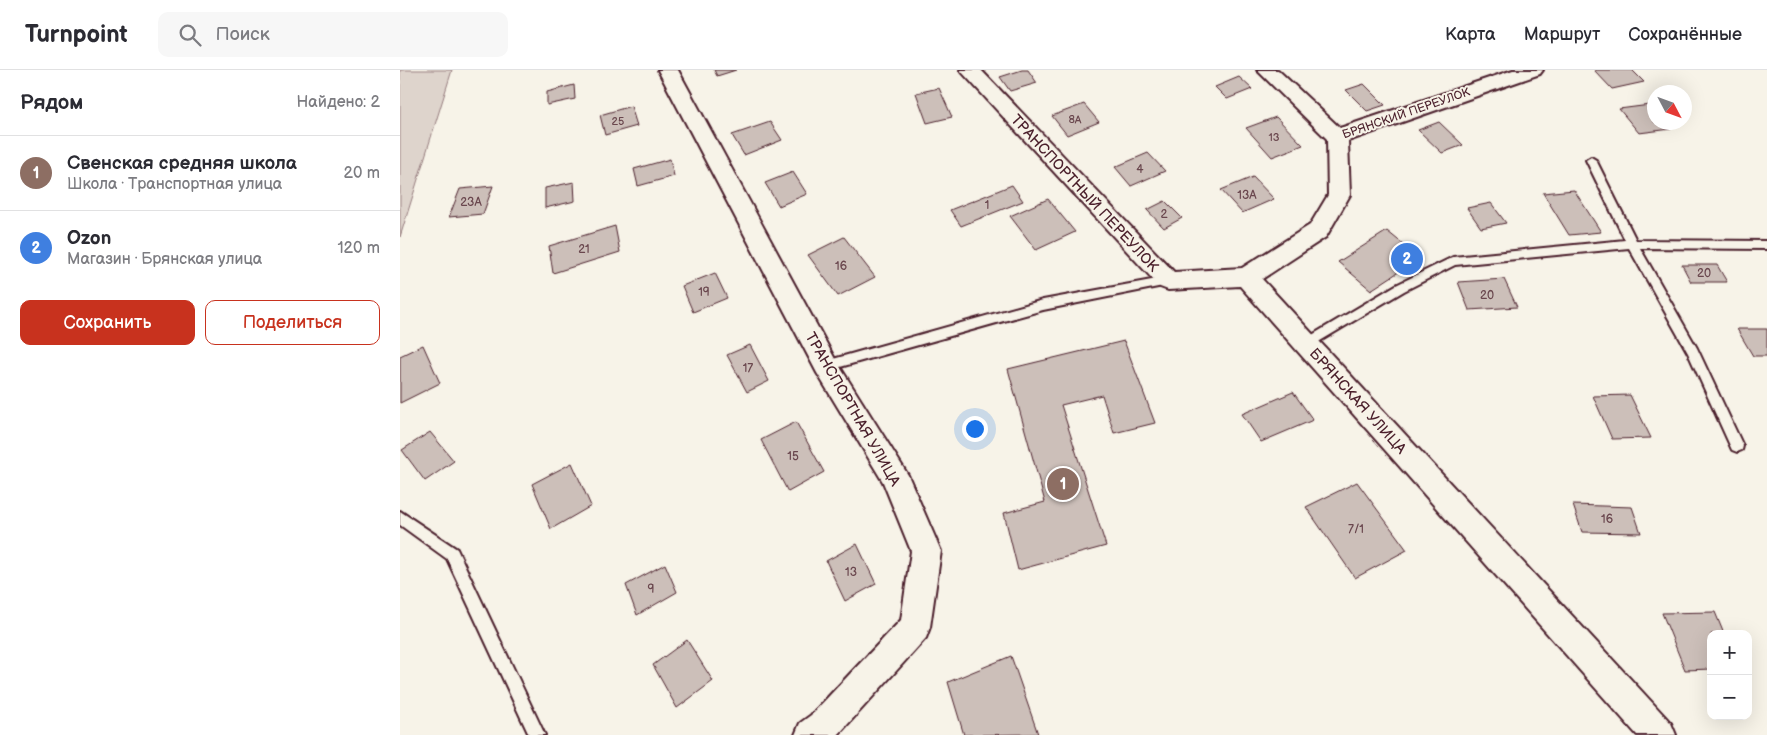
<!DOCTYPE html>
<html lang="ru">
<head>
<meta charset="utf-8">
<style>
  :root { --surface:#fff; --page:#f7f7f7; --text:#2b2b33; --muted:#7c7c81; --line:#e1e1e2; --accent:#c8321e }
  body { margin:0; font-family:"Balsamiq Sans",sans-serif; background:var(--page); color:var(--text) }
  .controls { position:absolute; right:15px; bottom:15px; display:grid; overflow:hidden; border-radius:10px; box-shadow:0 5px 20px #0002 }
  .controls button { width:45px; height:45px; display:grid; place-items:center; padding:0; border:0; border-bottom:1px solid var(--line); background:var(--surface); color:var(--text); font:25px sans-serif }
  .compass { position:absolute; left:1247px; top:15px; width:45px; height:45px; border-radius:50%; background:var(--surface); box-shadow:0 5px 20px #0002; rotate:131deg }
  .you { position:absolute; left:574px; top:358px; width:18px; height:18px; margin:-12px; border:4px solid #fff; border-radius:50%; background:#1a73e8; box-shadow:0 0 0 8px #1a73e833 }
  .badge { display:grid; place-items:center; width:32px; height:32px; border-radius:50%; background:var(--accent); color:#fff; font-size:16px; font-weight:700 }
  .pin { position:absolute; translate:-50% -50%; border:2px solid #fff; box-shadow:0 1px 5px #0006 }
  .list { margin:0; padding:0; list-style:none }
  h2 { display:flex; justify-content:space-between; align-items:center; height:65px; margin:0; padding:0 20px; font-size:21px }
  h2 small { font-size:16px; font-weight:400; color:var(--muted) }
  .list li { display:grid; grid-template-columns:32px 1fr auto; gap:15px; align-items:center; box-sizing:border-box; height:75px; padding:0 20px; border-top:1px solid var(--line) }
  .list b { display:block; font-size:19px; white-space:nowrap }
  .list p { margin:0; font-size:16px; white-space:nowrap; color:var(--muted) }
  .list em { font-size:16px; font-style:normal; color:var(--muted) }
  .actions { display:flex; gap:10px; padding:15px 20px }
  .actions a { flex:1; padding:11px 0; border:1px solid var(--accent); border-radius:10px; text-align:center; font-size:18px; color:var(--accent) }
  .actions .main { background:var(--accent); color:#fff }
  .icon { flex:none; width:28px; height:28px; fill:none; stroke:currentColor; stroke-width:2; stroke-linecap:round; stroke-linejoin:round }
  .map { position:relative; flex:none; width:1367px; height:665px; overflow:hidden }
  header { display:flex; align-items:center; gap:30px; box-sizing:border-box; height:70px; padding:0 25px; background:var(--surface); border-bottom:1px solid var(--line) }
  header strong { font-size:24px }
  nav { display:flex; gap:28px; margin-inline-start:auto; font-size:18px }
  .search { width:350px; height:45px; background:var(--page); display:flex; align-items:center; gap:12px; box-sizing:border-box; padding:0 18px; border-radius:10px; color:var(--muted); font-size:19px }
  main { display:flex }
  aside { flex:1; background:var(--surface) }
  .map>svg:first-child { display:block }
</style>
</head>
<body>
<header>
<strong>Turnpoint</strong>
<div class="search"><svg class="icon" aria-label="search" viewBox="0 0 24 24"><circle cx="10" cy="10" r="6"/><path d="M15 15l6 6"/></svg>Поиск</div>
<nav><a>Карта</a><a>Маршрут</a><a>Сохранённые</a></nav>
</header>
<main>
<aside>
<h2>Рядом<small>Найдено: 2</small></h2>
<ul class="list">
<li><span class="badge" style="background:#8d6e63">1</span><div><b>Свенская средняя школа</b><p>Школа · Транспортная улица</p></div><em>20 m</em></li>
<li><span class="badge" style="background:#3f7fe0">2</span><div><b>Ozon</b><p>Магазин · Брянская улица</p></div><em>120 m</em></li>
</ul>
<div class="actions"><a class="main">Сохранить</a><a>Поделиться</a></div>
</aside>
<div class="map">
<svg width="1367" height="665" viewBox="0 0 1367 665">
  <rect width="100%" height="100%" fill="#f7f3e8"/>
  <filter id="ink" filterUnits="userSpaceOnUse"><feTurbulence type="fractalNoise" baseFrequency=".02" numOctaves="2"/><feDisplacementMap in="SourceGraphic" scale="10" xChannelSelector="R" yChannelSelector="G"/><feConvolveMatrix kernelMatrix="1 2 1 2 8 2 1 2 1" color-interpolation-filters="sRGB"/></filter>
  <g filter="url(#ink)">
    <polygon fill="#ded4cc" stroke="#947a7c" points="0,0 52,0 0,167"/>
    <g fill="#ccbfb9" stroke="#4a1f2b">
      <polygon points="314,0 336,0 317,6"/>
      <polygon points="622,0 628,0 637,13 610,21 600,7"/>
      <polygon points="1194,0 1232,0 1244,12 1212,19"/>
      <polygon points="839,7 852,19 827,29 815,17"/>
      <polygon points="964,14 985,35 967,41 946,20"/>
      <polygon points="174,15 175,29 147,35 147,22"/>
      <polygon points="539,18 552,47 527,53 516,23"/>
      <polygon points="684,34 699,52 667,65 652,46"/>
      <polygon points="1250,35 1254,40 1254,52 1265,52 1271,59 1239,63 1219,39"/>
      <polygon points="231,36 237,56 205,65 200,45"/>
      <polygon points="876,47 903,75 872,87 846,58"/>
      <polygon points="370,52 382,70 344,85 332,65"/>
      <polygon points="1039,52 1063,75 1042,83 1018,60"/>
      <polygon points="748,83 765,101 731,116 715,97"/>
      <polygon points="270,89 274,106 238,116 234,99"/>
      <polygon points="393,102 407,124 379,136 365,113"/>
      <polygon points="853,107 874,129 842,143 821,120"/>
      <polygon points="174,112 175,131 145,138 145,118"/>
      <polygon points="612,115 623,131 561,156 550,140"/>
      <polygon points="93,116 83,144 49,147 60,119"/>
      <polygon points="1174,120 1201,162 1169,165 1143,123"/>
      <polygon points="648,129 675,162 636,180 610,146"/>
      <polygon points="765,131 782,148 764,158 747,140"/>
      <polygon points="1091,133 1106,153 1081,158 1067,138"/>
      <polygon points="215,156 220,182 153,203 149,176"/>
      <polygon points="987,161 1020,188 971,220 938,192"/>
      <polygon points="444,167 475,207 438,226 408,185"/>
      <polygon points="1282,195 1317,195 1327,212 1291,212"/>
      <polygon points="315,203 327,228 293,242 282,216"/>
      <polygon points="1104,209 1117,237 1069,240 1058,212"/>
      <polygon points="1337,259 1367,259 1367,286 1353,286"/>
      <polygon points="724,271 755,353 714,363 702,325 661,335 706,476 618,500 604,443 645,432 608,299"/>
      <polygon points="23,275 40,313 0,333 0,286"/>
      <polygon points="350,275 369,311 347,322 327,285"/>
      <polygon points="893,322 913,350 861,372 842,344"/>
      <polygon points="1230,325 1251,368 1212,369 1193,326"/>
      <polygon points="396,352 424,402 388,422 361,370"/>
      <polygon points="30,362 54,391 25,411 2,380"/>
      <polygon points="172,393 191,436 151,459 132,414"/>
      <polygon points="957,412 1007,480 955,508 906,437"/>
      <polygon points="1173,435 1232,437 1241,463 1182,462"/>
      <polygon points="457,474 476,514 445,531 426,491"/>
      <polygon points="265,494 277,522 237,545 226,515"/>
      <polygon points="1315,542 1324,564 1311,564 1311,599 1285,600 1262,543"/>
      <polygon points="287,570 313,611 277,638 253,595"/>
      <polygon points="611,586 638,664 564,665 548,612"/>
    </g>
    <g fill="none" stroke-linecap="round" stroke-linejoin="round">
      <g stroke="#4a1f2b" stroke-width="4">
        <g id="lane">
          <polygon points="1191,87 1196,90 1236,170 1367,171 1367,179 1240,178 1297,278 1343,376 1342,380 1337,382 1332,380 1288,283 1229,178 1055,195 1004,221 910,277 902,277 900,274 902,271 996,215 1053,187 1225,170 1186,90"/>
          <polygon points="768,207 774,211 768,215 643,240 426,301 422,300 420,296 422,292 426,291 643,230"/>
          <polygon points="0,441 57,479 145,665 129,665 47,489 0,455"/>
        </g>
      </g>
      <g stroke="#4a1f2b" stroke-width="4">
        <g id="street">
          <polygon points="258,0 278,0 435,289 508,405 541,481 530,557 526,568 438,665 395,665 400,653 411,645 501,550 511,481 483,412 417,303"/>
          <polygon points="560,0 581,0 774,202 842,198 910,155 928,125 927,69 857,0 878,0 940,58 1113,0 1143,0 1140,4 948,71 950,125 926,167 862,209 1271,653 1276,665 1237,665 840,216 768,220 760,217"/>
        </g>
      </g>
      <use href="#lane" fill="#f7f3e8" fill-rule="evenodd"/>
      <use href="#street" fill="#f7f3e8" fill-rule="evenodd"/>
    </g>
  </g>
  <g text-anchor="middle" stroke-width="4" stroke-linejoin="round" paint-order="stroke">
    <g font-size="11" fill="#6a474e">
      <text x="675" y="53">8А</text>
      <text x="218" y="55">25</text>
      <text x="874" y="71">13</text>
    </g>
    <g font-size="12" fill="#4a1f2b" stroke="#f7f3e8">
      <text transform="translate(1006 43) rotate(-19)" y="4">БРЯНСКИЙ ПЕРЕУЛОК</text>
    </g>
    <g font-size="12" fill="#6a474e">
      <text x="740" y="103">4</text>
      <text x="847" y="129">13А</text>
      <text x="71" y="136">23А</text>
      <text x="587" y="139">1</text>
      <text x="764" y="148">2</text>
      <text x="184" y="183">21</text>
      <text x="441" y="200">16</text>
      <text x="1304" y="207">20</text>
      <text x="304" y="226">19</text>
      <text x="1087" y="229">20</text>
      <text x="348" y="302">17</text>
      <text x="393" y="390">15</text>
      <text x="1207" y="453">16</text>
      <text x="956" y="463">7/1</text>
      <text x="451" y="506">13</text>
      <text x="251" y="523">9</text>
    </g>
    <g font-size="15" fill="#4a1f2b" stroke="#f7f3e8">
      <text transform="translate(685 123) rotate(47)" y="5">ТРАНСПОРТНЫЙ ПЕРЕУЛОК</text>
      <text transform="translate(958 331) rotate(48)" y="5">БРЯНСКАЯ УЛИЦА</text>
      <text transform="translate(453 339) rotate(60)" y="5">ТРАНСПОРТНАЯ УЛИЦА</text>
    </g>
  </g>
</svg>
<div class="controls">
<button>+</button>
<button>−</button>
</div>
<svg class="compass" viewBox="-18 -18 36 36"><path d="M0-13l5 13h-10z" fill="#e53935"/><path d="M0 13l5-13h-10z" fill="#7c7c81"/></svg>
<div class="you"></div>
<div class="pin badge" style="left:663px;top:414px;background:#8d6e63">1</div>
<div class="pin badge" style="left:1007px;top:189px;background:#3f7fe0">2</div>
</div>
</main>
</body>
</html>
